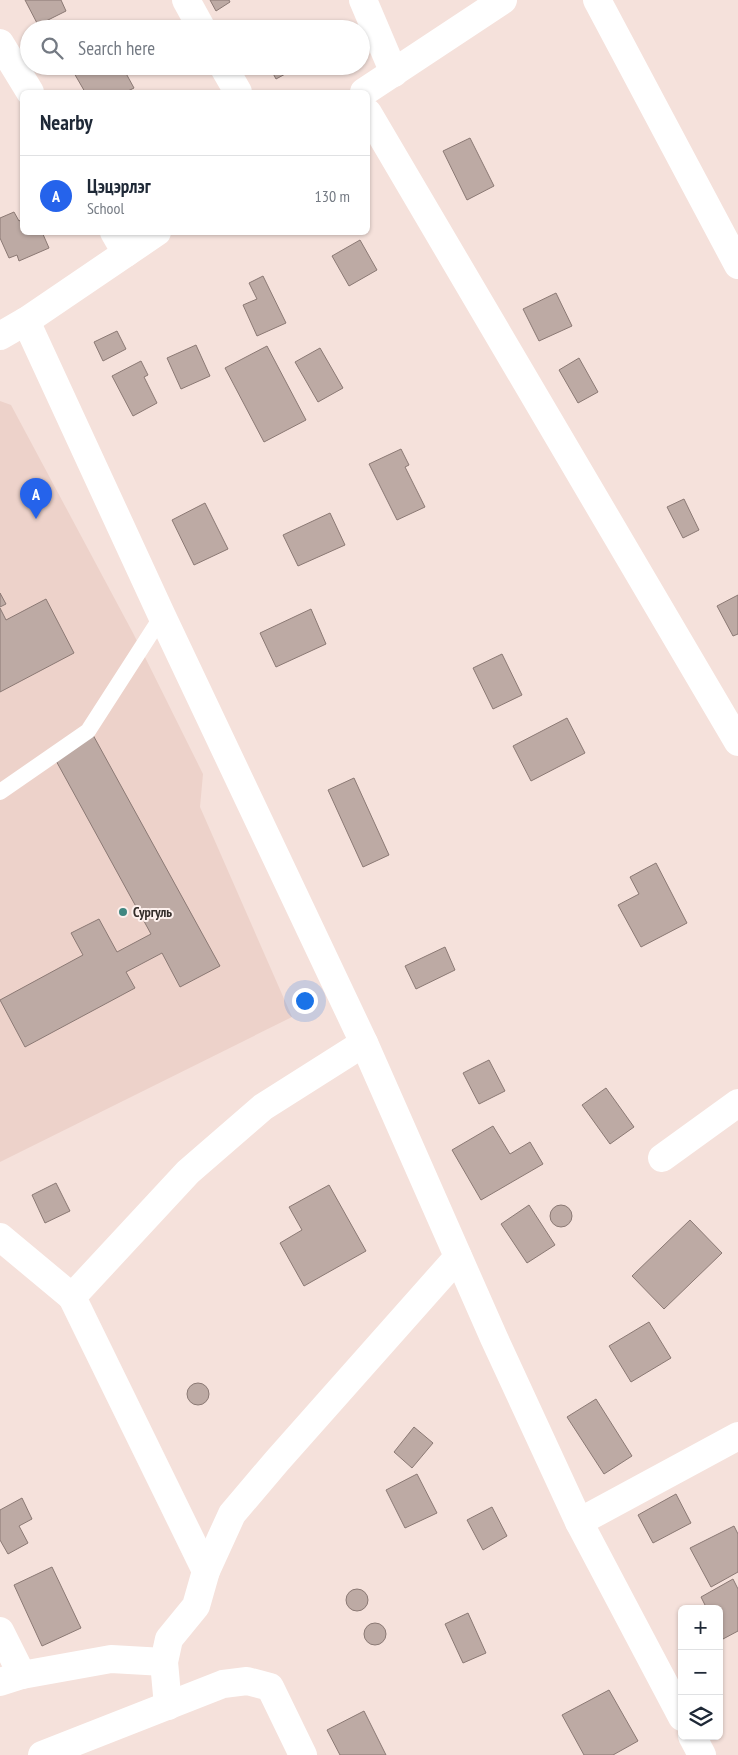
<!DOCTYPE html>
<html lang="en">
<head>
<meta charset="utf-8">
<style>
  :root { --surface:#fff; --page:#f6f6f7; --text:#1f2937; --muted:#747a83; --line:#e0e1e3; --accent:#2563eb }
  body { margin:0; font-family:"PT Sans Narrow",sans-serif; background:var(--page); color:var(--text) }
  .controls { position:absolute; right:15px; bottom:15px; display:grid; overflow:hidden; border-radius:8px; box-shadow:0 1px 4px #0004 }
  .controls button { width:45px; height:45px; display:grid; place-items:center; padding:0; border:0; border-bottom:1px solid var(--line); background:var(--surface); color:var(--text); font:25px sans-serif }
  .you { position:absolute; left:304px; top:1000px; width:18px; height:18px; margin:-12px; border:4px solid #fff; border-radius:50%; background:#1a73e8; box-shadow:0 0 0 8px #1a73e833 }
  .badge { display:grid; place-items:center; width:32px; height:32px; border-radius:50%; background:var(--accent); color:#fff; font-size:16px; font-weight:700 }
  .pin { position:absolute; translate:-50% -41px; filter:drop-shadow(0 1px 2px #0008) }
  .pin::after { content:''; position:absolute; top:26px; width:18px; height:15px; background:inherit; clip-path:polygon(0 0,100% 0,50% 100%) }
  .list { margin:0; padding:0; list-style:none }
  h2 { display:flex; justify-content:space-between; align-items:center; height:65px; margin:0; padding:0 20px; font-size:21px }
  h2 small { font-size:16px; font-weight:400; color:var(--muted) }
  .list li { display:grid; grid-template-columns:32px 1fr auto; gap:15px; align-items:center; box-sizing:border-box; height:80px; padding:0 20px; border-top:1px solid var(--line) }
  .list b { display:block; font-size:19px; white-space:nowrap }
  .list p { margin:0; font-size:16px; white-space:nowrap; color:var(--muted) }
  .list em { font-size:16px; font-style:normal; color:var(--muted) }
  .icon { flex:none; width:28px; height:28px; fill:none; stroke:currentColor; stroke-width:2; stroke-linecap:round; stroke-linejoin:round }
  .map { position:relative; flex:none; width:738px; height:1755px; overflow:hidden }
  .search { position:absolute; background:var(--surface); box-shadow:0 1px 4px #0004; left:20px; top:20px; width:350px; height:55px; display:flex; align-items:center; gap:12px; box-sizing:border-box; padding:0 18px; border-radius:28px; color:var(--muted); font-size:19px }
  .panel { position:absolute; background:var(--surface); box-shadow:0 1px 4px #0004; left:20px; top:90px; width:350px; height:145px; border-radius:8px }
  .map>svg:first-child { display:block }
</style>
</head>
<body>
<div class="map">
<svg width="738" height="1755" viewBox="0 0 738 1755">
  <rect width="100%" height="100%" fill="#f5e1db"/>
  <polygon fill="#edd2ca" points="0,401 11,405 133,633 203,774 200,807 292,1017 0,1162"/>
  <g fill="#bdaaa4" stroke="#8b7974">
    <polygon points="25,0 61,0 66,11 38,25"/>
    <polygon points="210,0 229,0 230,2 216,11"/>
    <polygon points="85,66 122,66 134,88 126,92 85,92 74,73"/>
    <polygon points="269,66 300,66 276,79"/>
    <polygon points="470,138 494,186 467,200 443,151"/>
    <polygon points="14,212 19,221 22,219 22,232 42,232 49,248 19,261 17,255 9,258 0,238 0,218"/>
    <polygon points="360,240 377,270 349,286 332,256"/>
    <polygon points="263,276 286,323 257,336 243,305 257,299 249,283"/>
    <polygon points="556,293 572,326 539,341 523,309"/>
    <polygon points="117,331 126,349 103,361 94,342"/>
    <polygon points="196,345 210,376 181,389 167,358"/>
    <polygon points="267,346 306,420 264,442 225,368"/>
    <polygon points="320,348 343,388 318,402 295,362"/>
    <polygon points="579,358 598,392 578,403 559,370"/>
    <polygon points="141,361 148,375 144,377 157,403 133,416 112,376"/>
    <polygon points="401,449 409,465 405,467 425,507 397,520 369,464"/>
    <polygon points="684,499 699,530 683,538 667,507"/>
    <polygon points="205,503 228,549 194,565 172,520"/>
    <polygon points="330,513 345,545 298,566 283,535"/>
    <polygon points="0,593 6,604 0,607"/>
    <polygon points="738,595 738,634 733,636 717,606"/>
    <polygon points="46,599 74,653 0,692 0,608 6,620"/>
    <polygon points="311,609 326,644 276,667 260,633"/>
    <polygon points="502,654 522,695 493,709 473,668"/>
    <polygon points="567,718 585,753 531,781 513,746"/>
    <polygon points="93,735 220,966 180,987 162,953 126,972 135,988 25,1047 0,1000 83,955 71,933 99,919 117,952 151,934 54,757"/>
    <polygon points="354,778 389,855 363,867 328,790"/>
    <polygon points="656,863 687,923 641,947 618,905 639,894 630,877"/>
    <polygon points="445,947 455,970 416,989 405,966"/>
    <polygon points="489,1060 505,1091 479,1104 463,1073"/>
    <polygon points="606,1088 634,1127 610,1144 582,1105"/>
    <polygon points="493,1126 510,1154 530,1142 543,1164 481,1200 452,1150"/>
    <polygon points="56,1183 70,1211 45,1223 32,1195"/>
    <polygon points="329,1185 366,1251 304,1286 280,1243 302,1230 289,1207"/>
    <circle cx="561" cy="1216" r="11"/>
    <polygon points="529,1205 555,1245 527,1263 501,1224"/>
    <polygon points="690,1220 722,1253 664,1309 632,1276"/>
    <polygon points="649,1322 671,1358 631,1382 609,1346"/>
    <circle cx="198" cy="1394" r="11"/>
    <polygon points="596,1399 632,1456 604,1474 567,1417"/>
    <polygon points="414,1427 433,1443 412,1468 394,1452"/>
    <polygon points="417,1474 437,1513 405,1528 386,1490"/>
    <polygon points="676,1494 691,1523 653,1543 638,1515"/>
    <polygon points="22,1498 32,1519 19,1526 28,1543 8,1554 0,1540 0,1510"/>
    <polygon points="492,1507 507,1536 483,1550 467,1520"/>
    <polygon points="734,1526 738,1534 738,1572 711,1587 690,1548"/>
    <polygon points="52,1567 81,1628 42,1646 14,1585"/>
    <polygon points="733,1579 738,1589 738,1631 723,1639 719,1631 719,1609 707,1609 701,1597"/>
    <circle cx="357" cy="1600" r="11"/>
    <polygon points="468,1613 486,1653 463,1663 445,1624"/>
    <circle cx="375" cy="1634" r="11"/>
    <polygon points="609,1690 638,1741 613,1755 584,1755 562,1715"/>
    <polygon points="364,1711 386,1755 340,1755 327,1730"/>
  </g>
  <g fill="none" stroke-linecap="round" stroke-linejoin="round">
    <polyline stroke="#fff" stroke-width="16" points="0,792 88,731 162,616"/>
    <g stroke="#fff" stroke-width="28">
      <polyline points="186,0 202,29"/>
      <polyline points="363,0 394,73"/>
      <polyline points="597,0 738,265"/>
      <polyline points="0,43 30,92"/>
      <polyline points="223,66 238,92"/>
      <polyline points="368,113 738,742"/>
      <polyline points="114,232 126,253"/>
      <polyline points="662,1158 738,1103"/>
      <polyline points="0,1237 72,1297 188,1172 263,1107 364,1043"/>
      <polyline points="72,1297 206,1571"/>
      <polyline points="579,1522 738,1436"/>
      <polyline points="0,1631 22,1675"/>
      <polyline points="0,1682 22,1675 111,1659 164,1662"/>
      <polyline points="168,1706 164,1662 169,1639 196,1606 206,1571 232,1514 277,1461 458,1257"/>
      <polyline points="42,1755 223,1684 247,1681 270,1687 303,1755"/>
    </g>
    <g stroke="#fff" stroke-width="28">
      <polyline points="364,92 503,0"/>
      <polyline points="26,321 162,616 364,1043 494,1338 579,1522 682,1717"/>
      <polyline points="0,336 26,321 157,232"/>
      <polyline points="692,1736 702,1755"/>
    </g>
  </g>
  <circle fill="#408781" stroke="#fdf0ed" stroke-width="2" cx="123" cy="912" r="5"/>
  <g text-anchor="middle" stroke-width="4" stroke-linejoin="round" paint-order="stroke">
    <g font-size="14" font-weight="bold" fill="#332c29" stroke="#fdf0ed" text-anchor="start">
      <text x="133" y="917">Сургуль</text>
    </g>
  </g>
</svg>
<div class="controls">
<button>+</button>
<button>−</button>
<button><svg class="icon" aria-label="layers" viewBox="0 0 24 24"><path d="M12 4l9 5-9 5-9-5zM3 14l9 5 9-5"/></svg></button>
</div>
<div class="you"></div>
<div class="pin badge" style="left:36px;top:519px">A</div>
<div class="search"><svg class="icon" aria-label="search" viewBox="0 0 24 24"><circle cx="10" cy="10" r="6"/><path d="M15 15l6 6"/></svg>Search here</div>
<section class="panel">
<h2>Nearby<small></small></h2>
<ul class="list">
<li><span class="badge">A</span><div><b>Цэцэрлэг</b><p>School</p></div><em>130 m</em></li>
</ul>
</section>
</div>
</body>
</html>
